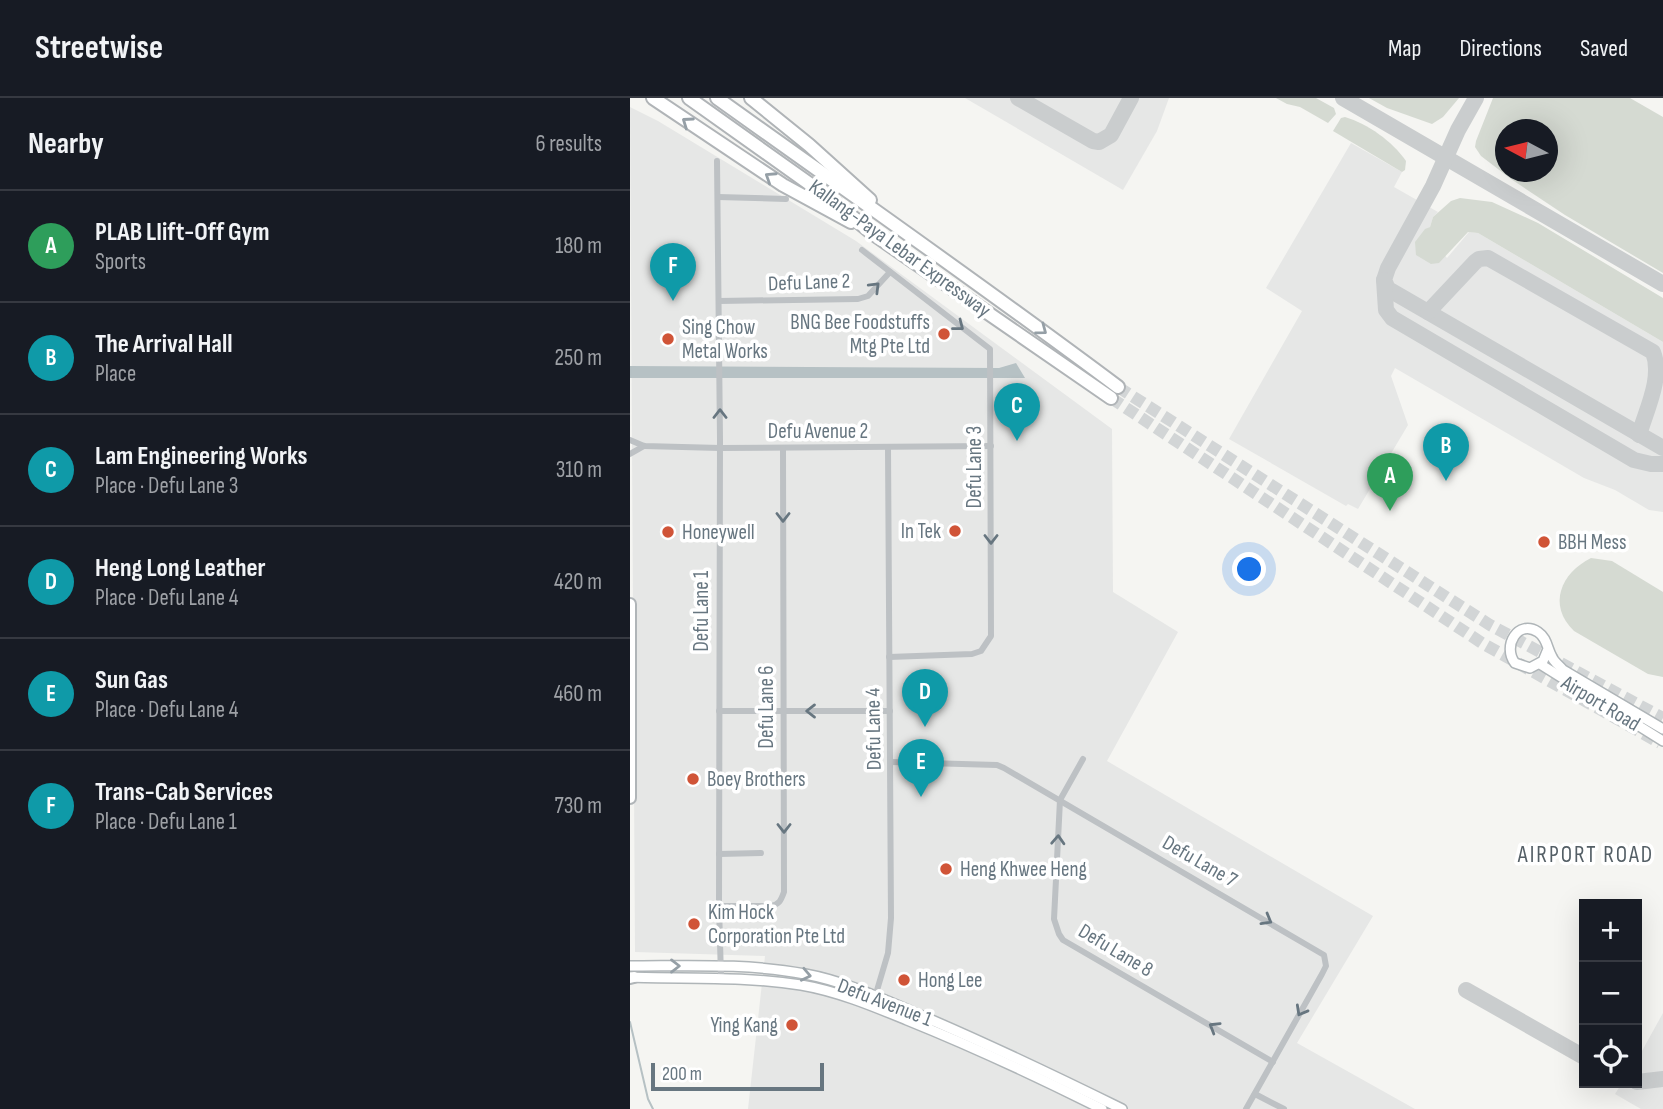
<!DOCTYPE html>
<html lang="en">
<head>
<meta charset="utf-8">
<style>
  :root { --surface:#171b24; --page:#242831; --text:#f1f3f6; --muted:#9ea1a6; --line:#363941; --accent:#ea580c }
  body { margin:0; font-family:"Sofia Sans Condensed",sans-serif; background:var(--page); color:var(--text) }
  .controls { position:absolute; right:21px; bottom:21px; display:grid; overflow:hidden; border-radius:0px; box-shadow:0 7px 28px #0002 }
  .controls button { width:63px; height:63px; display:grid; place-items:center; padding:0; border:0; border-bottom:2px solid var(--line); background:var(--surface); color:var(--text); font:35px sans-serif }
  .compass { position:absolute; left:865px; top:21px; width:63px; height:63px; border-radius:50%; background:var(--surface); box-shadow:0 7px 28px #0002; rotate:277deg }
  .scale { position:absolute; left:21px; bottom:18px; width:173px; box-sizing:border-box; padding-left:7px; border:4px solid #677680; border-top:0; font-size:19px; line-height:24px; white-space:nowrap; color:#677680; -webkit-text-stroke:5px #fff; paint-order:stroke }
  .you { position:absolute; left:620px; top:472px; width:24px; height:24px; margin:-18px; border:5px solid #fff; border-radius:50%; background:#1a73e8; box-shadow:0 0 0 10px #1a73e833 }
  .badge { display:grid; place-items:center; width:46px; height:46px; border-radius:50%; background:var(--accent); color:#fff; font-size:23px; font-weight:700 }
  .pin { position:absolute; translate:-50% -58px; filter:drop-shadow(0 2px 4px #0008) }
  .pin::after { content:''; position:absolute; top:37px; width:24px; height:21px; background:inherit; clip-path:polygon(0 0,100% 0,50% 100%) }
  .list { margin:0; padding:0; list-style:none }
  h2 { display:flex; justify-content:space-between; align-items:center; height:91px; margin:0; padding:0 28px; font-size:30px }
  h2 small { font-size:23px; font-weight:400; color:var(--muted) }
  .list li { display:grid; grid-template-columns:46px 1fr auto; gap:21px; align-items:center; box-sizing:border-box; height:112px; padding:0 28px; border-top:2px solid var(--line) }
  .list b { display:block; font-size:26px; white-space:nowrap }
  .list p { margin:0; font-size:23px; white-space:nowrap; color:var(--muted) }
  .list em { font-size:23px; font-style:normal; color:var(--muted) }
  .icon { flex:none; width:38px; height:38px; fill:none; stroke:currentColor; stroke-width:2; stroke-linecap:round; stroke-linejoin:round }
  .map { position:relative; flex:none; width:1033px; height:1011px; overflow:hidden }
  header { display:flex; align-items:center; gap:42px; box-sizing:border-box; height:98px; padding:0 35px; background:var(--surface); border-bottom:2px solid var(--line) }
  header strong { font-size:33px }
  nav { display:flex; gap:38px; margin-inline-start:auto; font-size:24px }
  main { display:flex }
  aside { flex:1; background:var(--surface) }
  .map>svg:first-child { display:block }
</style>
</head>
<body>
<header>
<strong>Streetwise</strong>
<nav><a>Map</a><a>Directions</a><a>Saved</a></nav>
</header>
<main>
<aside>
<h2>Nearby<small>6 results</small></h2>
<ul class="list">
<li><span class="badge" style="background:#2e9e5b">A</span><div><b>PLAB LIift-Off Gym</b><p>Sports</p></div><em>180 m</em></li>
<li><span class="badge" style="background:#0f9aa8">B</span><div><b>The Arrival Hall</b><p>Place</p></div><em>250 m</em></li>
<li><span class="badge" style="background:#0f9aa8">C</span><div><b>Lam Engineering Works</b><p>Place · Defu Lane 3</p></div><em>310 m</em></li>
<li><span class="badge" style="background:#0f9aa8">D</span><div><b>Heng Long Leather</b><p>Place · Defu Lane 4</p></div><em>420 m</em></li>
<li><span class="badge" style="background:#0f9aa8">E</span><div><b>Sun Gas</b><p>Place · Defu Lane 4</p></div><em>460 m</em></li>
<li><span class="badge" style="background:#0f9aa8">F</span><div><b>Trans-Cab Services</b><p>Place · Defu Lane 1</p></div><em>730 m</em></li>
</ul>
</aside>
<div class="map">
<svg width="1033" height="1011" viewBox="0 0 1033 1011">
  <rect width="100%" height="100%" fill="#f5f5f2"/>
  <g fill="#e6e7e6">
    <polygon points="335,0 539,0 527,33 493,92"/>
    <polygon points="0,9 28,23 226,143 482,331 483,494 548,534 477,663 743,818 667,945 785,1011 118,1011 135,858 5,854"/>
    <polygon points="721,45 772,74 764,89 808,114 803,119 800,129 795,132 817,160 839,134 848,135 1033,244 1033,414 1019,412 985,392 954,380 765,270 761,278 778,327 728,411 718,406 716,408 599,341 672,213 636,190"/>
    <polygon points="1033,915 1033,1011 1011,1011 985,996 992,985 1007,985 1007,962"/>
  </g>
  <g fill="#d5dad2" fill-rule="evenodd">
    <polygon points="646,0 686,0 704,10 706,16 698,25 670,9 657,6"/>
    <polygon points="739,0 829,0 813,19 802,26 757,10"/>
    <path d="M863,0H1000L1033,19V175L935,117L881,81L851,58L845,49L846,43ZM876,32H918V74H876Z"/>
    <path d="M715,19C738,26 762,43 776,63L775,72L772,74L703,33L711,20Z"/>
    <polygon points="830,100 862,104 908,125 1033,200 1033,244 848,135 838,134 809,165 801,166 786,157 785,144 795,131 800,129 803,119 821,103"/>
    <path d="M961,460L982,463L1033,494V579L1018,576L944,533C917,507 931,475 961,460Z"/>
  </g>
  <polygon fill="#b6c1c4" points="386,265 395,280 0,280 0,268 369,270"/>
  <g fill="none" stroke-linecap="round" stroke-linejoin="round">
    <polyline stroke="#b6c1c4" stroke-width="2" points="0,924 18,1001 23,1011"/>
    <g stroke="#cacdce" stroke-width="16">
      <polyline points="388,0 463,43 469,44 481,37 501,0"/>
      <polyline points="713,0 1033,186"/>
      <polyline points="846,0 828,32 803,88 758,170 754,182 758,191 1033,350"/>
      <polyline points="754,182 756,212 762,220 1004,362 1021,366 1033,366"/>
      <path d="M798,214L845,164L849,161L858,160L1023,254C1033,280 1016,312 1009,337"/>
      <polyline points="836,892 954,959"/>
      <polyline points="1007,984 1033,981"/>
    </g>
    <g stroke="#d2d5d6" stroke-width="12" stroke-dasharray="12 6" stroke-linecap="butt">
      <polyline points="488,289 860,527 1033,620"/>
      <polyline points="481,300 852,545 1030,645"/>
    </g>
    <g stroke="#afb5b8" stroke-width="12">
      <g id="secondary">
        <path d="M918,551L913,563L900,570L885,565C872,548 888,521 908,534C917,540 917,550 922,559C924,564 929,567 933,572L1033,631"/>
        <polyline points="910,566 1033,643"/>
        <path d="M0,868C58,868 118,865 175,876C214,883 253,901 290,917C358,946 425,978 492,1011"/>
        <path d="M0,879C57,881 114,878 171,887C207,893 243,908 277,922C344,949 408,979 472,1011"/>
      </g>
    </g>
    <g stroke="#b0b5b8" stroke-width="14">
      <g id="primary">
        <polyline points="0,506 0,700"/>
        <polyline points="0,880 4,879"/>
      </g>
    </g>
    <g stroke="#b0b4b7" stroke-width="16">
      <g id="motorway">
        <polyline points="23,0 153,87 221,124"/>
        <polyline points="59,0 198,99 242,135 481,300"/>
        <path d="M87,0C221,96 356,190 488,289"/>
        <polyline points="121,0 179,47 240,102"/>
      </g>
    </g>
    <g stroke="#bdc1c4" stroke-width="6">
      <polyline points="87,63 90,341 89,808 91,879"/>
      <polyline points="88,99 156,101"/>
      <polyline points="232,152 360,251 361,538 351,553 342,556 259,559"/>
      <polyline points="89,203 228,201 238,198 260,174"/>
      <polyline points="0,342 14,348 90,350 361,348"/>
      <polyline points="0,356 14,348"/>
      <polyline points="89,613 260,613"/>
      <polyline points="453,661 430,702 424,821 429,836 433,842 643,964"/>
      <polyline points="261,664 367,667 374,670 694,857 696,868 692,876 616,1011"/>
      <polyline points="89,756 131,755"/>
      <path d="M89,808H141C150,806 151,802 154,794L153,350"/>
      <polyline points="245,899 258,855 261,820 258,350"/>
      <polyline points="625,996 654,1011"/>
    </g>
    <use href="#secondary" stroke="#fff" stroke-width="9"/>
    <use href="#primary" stroke="#fff" stroke-width="10"/>
    <use href="#motorway" stroke="#fff" stroke-width="12"/>
  </g>
  <defs><path id="oneway-chevron" d="M-2-3.5L2.5 0L-2 3.5" fill="none" stroke-width="1.6" stroke-linecap="round" stroke-linejoin="round" transform="scale(1.75)"/></defs>
  <g stroke="#959fa6">
    <use href="#oneway-chevron" transform="translate(57 24) rotate(-145)"/>
    <use href="#oneway-chevron" transform="translate(140 79) rotate(-147)"/>
    <use href="#oneway-chevron" transform="translate(412 232) rotate(37)"/>
    <use href="#oneway-chevron" transform="translate(45 868)"/>
    <use href="#oneway-chevron" transform="translate(176 877) rotate(12)"/>
  </g>
  <g stroke="#677680">
    <use href="#oneway-chevron" transform="translate(245 189) rotate(-45)"/>
    <use href="#oneway-chevron" transform="translate(329 228) rotate(38)"/>
    <use href="#oneway-chevron" transform="translate(90 316) rotate(-90)"/>
    <use href="#oneway-chevron" transform="translate(153 419) rotate(90)"/>
    <use href="#oneway-chevron" transform="translate(361 441) rotate(90)"/>
    <use href="#oneway-chevron" transform="translate(181 613) rotate(-180)"/>
    <use href="#oneway-chevron" transform="translate(154 730) rotate(90)"/>
    <use href="#oneway-chevron" transform="translate(428 742) rotate(-87)"/>
    <use href="#oneway-chevron" transform="translate(637 822) rotate(30)"/>
    <use href="#oneway-chevron" transform="translate(671 913) rotate(119)"/>
    <use href="#oneway-chevron" transform="translate(584 929) rotate(-149)"/>
  </g>
  <g fill="#d05437" stroke="#fff" stroke-width="2.5">
    <circle cx="314" cy="236" r="7"/>
    <circle cx="38" cy="241" r="7"/>
    <circle cx="325" cy="433" r="7"/>
    <circle cx="38" cy="434" r="7"/>
    <circle cx="914" cy="444" r="7"/>
    <circle cx="63" cy="681" r="7"/>
    <circle cx="316" cy="771" r="7"/>
    <circle cx="64" cy="826" r="7"/>
    <circle cx="274" cy="882" r="7"/>
    <circle cx="162" cy="927" r="7"/>
  </g>
  <g text-anchor="middle" stroke-width="7" stroke-linejoin="round" paint-order="stroke">
    <g font-size="21" fill="#677680" stroke="#fff">
      <text transform="translate(270 150) rotate(36)" y="7">Kallang-Paya Lebar Expressway</text>
      <text transform="translate(179 184) rotate(-2)" y="7">Defu Lane 2</text>
      <text x="188" y="340">Defu Avenue 2</text>
      <text transform="translate(344 369) rotate(-90)" y="7">Defu Lane 3</text>
      <text transform="translate(71 513) rotate(-90)" y="7">Defu Lane 1</text>
      <text transform="translate(971 605) rotate(31)" y="7">Airport Road</text>
      <text transform="translate(136 609) rotate(-90)" y="7">Defu Lane 6</text>
      <text transform="translate(243 631) rotate(-91)" y="7">Defu Lane 4</text>
      <text transform="translate(570 763) rotate(30)" y="7">Defu Lane 7</text>
      <text transform="translate(486 852) rotate(31)" y="7">Defu Lane 8</text>
      <text transform="translate(255 904) rotate(21)" y="7">Defu Avenue 1</text>
    </g>
    <g font-size="21" fill="#677680" stroke="#fff" text-anchor="start">
      <text x="300" y="231" text-anchor="end">BNG Bee Foodstuffs<tspan x="300" dy="24">Mtg Pte Ltd</tspan></text>
      <text x="52" y="236">Sing Chow<tspan x="52" dy="24">Metal Works</tspan></text>
      <text x="311" y="440" text-anchor="end">In Tek</text>
      <text x="52" y="441">Honeywell</text>
      <text x="928" y="451">BBH Mess</text>
      <text x="77" y="688">Boey Brothers</text>
      <text x="330" y="778">Heng Khwee Heng</text>
      <text x="78" y="821">Kim Hock<tspan x="78" dy="24">Corporation Pte Ltd</tspan></text>
      <text x="288" y="889">Hong Lee</text>
      <text x="148" y="934" text-anchor="end">Ying Kang</text>
    </g>
    <g font-size="23" letter-spacing="2" fill="#545f66" stroke="#fff">
      <text x="956" y="764">AIRPORT ROAD</text>
    </g>
  </g>
</svg>
<div class="controls">
<button>+</button>
<button>−</button>
<button><svg class="icon" aria-label="locate" viewBox="0 0 24 24"><circle cx="12" cy="12" r="6"/><path d="M12 2v4M12 18v4M2 12h4M18 12h4"/></svg></button>
</div>
<svg class="compass" viewBox="-18 -18 36 36"><path d="M0-13l5 13h-10z" fill="#e53935"/><path d="M0 13l5-13h-10z" fill="#9ea1a6"/></svg>
<div class="scale">200 m</div>
<div class="you"></div>
<div class="pin badge" style="left:760px;top:413px;background:#2e9e5b">A</div>
<div class="pin badge" style="left:816px;top:383px;background:#0f9aa8">B</div>
<div class="pin badge" style="left:387px;top:343px;background:#0f9aa8">C</div>
<div class="pin badge" style="left:295px;top:629px;background:#0f9aa8">D</div>
<div class="pin badge" style="left:291px;top:699px;background:#0f9aa8">E</div>
<div class="pin badge" style="left:43px;top:203px;background:#0f9aa8">F</div>
</div>
</main>
</body>
</html>
